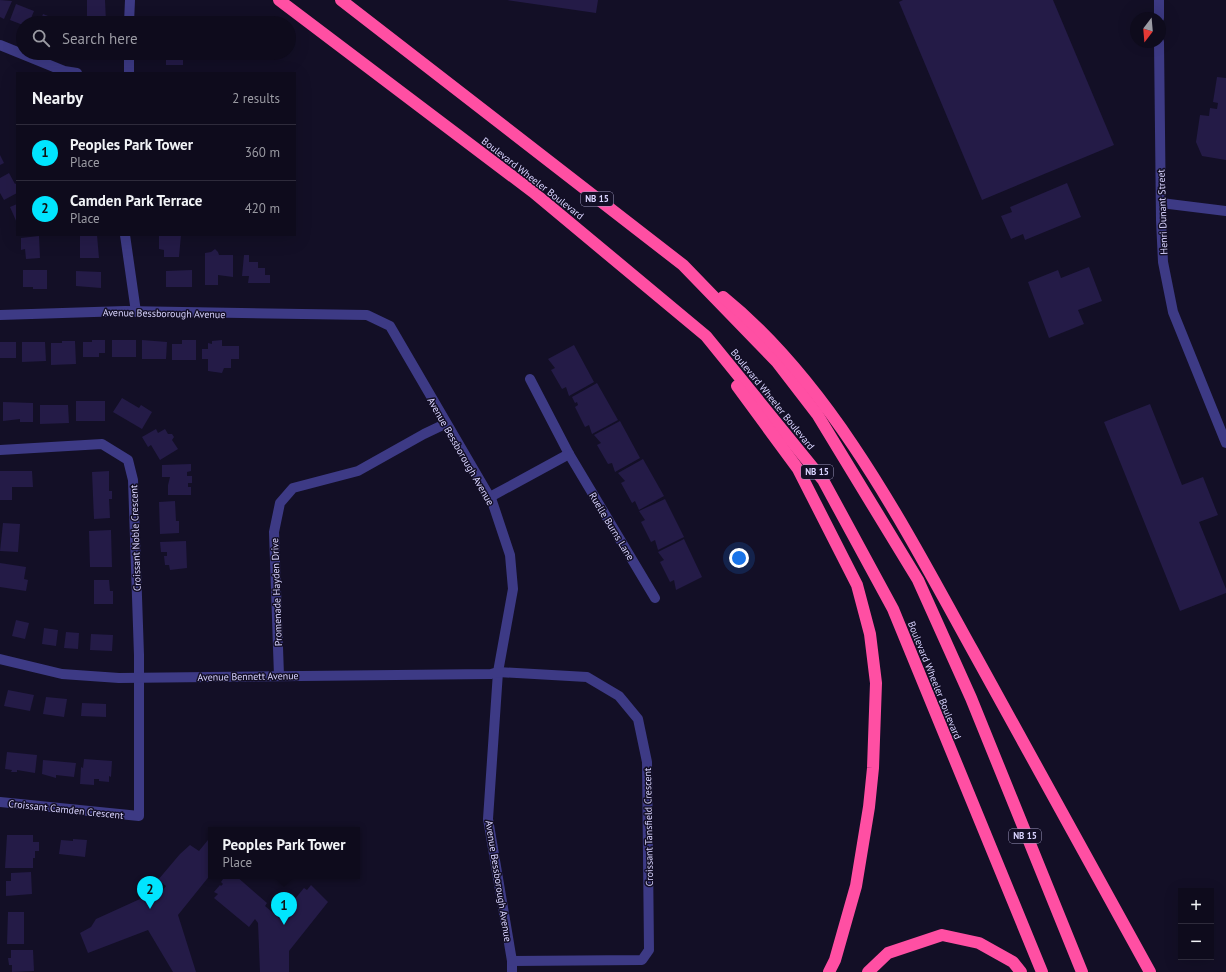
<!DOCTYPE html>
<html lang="en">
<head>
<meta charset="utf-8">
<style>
  :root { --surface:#0e0b1c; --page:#171425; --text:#f1f3f6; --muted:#9b9ba3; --line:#2e2b3b; --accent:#00e5ff }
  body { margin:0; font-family:"PT Sans",sans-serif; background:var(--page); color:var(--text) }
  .controls { position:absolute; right:12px; bottom:12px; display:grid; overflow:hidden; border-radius:0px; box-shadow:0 4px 16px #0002 }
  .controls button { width:36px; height:36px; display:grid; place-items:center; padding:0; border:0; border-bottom:1px solid var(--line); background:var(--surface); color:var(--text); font:20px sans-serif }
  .compass { position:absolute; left:1130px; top:12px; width:36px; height:36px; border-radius:50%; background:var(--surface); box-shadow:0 4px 16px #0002; rotate:196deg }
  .you { position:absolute; left:739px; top:558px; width:14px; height:14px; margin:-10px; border:3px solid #fff; border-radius:50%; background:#1a73e8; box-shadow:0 0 0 6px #1a73e833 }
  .badge { display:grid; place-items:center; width:26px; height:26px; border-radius:50%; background:var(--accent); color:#111; font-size:13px; font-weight:700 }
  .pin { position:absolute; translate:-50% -33px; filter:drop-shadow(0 1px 2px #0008) }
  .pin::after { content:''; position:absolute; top:21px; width:14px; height:12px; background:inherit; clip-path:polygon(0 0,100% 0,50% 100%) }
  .popup { position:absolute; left:208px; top:827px; width:152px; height:52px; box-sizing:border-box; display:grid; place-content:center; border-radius:0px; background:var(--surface); filter:drop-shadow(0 1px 3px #0005); font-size:13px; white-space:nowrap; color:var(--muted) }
  .popup b { font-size:15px; color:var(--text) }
  .popup::after { content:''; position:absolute; left:50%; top:100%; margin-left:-8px; border:8px solid transparent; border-top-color:var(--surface) }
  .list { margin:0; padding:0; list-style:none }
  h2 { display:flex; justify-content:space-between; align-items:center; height:52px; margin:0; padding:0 16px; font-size:17px }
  h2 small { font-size:13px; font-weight:400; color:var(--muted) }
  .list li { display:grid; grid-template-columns:26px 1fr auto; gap:12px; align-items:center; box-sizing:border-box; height:56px; padding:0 16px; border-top:1px solid var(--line) }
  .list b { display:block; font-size:15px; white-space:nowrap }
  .list p { margin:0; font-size:13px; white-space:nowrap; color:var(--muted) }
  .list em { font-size:13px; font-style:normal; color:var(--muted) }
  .icon { flex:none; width:22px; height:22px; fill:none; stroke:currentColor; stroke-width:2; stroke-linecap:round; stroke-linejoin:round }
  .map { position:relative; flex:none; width:1226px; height:972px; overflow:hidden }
  .search { position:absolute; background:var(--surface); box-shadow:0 4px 16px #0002; left:16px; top:16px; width:280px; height:44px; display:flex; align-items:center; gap:10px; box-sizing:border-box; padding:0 14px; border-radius:22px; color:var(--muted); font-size:15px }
  .panel { position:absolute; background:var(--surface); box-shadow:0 4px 16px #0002; left:16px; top:72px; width:280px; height:164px; border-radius:0px }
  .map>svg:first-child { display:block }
</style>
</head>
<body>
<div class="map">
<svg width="1226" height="972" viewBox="0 0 1226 972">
  <rect width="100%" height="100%" fill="#130f26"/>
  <g fill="#241b47">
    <polygon points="0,0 12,1 4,19 0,17"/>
    <polygon points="87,0 105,0 106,22 87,23"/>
    <polygon points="507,0 598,0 596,13"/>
    <polygon points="903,0 1053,0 1114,145 982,200 899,2"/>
    <polygon points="16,4 34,11 29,23 23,23 23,25 10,20"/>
    <polygon points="43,14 63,22 62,23 40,23"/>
    <rect x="166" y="53" width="17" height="12"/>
    <polygon points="1217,77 1226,78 1226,160 1202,156 1196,142 1200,115 1209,116 1210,108 1217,109 1218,103 1213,102"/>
    <polygon points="0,155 4,163 0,165"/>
    <polygon points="9,173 15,184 17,183 17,193 4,200 0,193 0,178"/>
    <polygon points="1067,183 1081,217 1025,240 1023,234 1011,239 1001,216 1012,212 1010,207"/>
    <polygon points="17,204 17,223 10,207"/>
    <polygon points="80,235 97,235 99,258 80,258"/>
    <polygon points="159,235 181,235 179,257 164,257 164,250 159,249"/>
    <polygon points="39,236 40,258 26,259 25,249 21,250 21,238"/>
    <polygon points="215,249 218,252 219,255 233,255 233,277 218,275 218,285 205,285 205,253 211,252"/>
    <polygon points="244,255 249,255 249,262 258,262 258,268 265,268 265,275 270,275 270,283 248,283 249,276 242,276"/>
    <polygon points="1089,267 1102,301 1078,310 1084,324 1049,338 1028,282 1058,270 1061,278"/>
    <polygon points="23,270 47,270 47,289 33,289 33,287 23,287"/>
    <polygon points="192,270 192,287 166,287 166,271"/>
    <polygon points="76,271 101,272 101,288 76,286"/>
    <polygon points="92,340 105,340 105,353 99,353 99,357 83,357 83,342 92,342"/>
    <rect x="112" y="340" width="24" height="17"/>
    <polygon points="142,340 167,342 166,359 142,359"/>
    <polygon points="182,340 196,340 196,360 172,360 172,344 182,344"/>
    <polygon points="222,340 222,346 239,346 239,359 231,359 231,368 224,368 222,373 208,371 208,359 202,359 202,349 208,349 208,343 212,344 212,341"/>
    <polygon points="62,341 75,341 76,364 51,365 51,343 62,343"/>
    <rect x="0" y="342" width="16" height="16"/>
    <polygon points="22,342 45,342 46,361 22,362"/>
    <polygon points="574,345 594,382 569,396 566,387 562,389 551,370 555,368 548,359"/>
    <polygon points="597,383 618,420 592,434 589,425 585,427 575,407 578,405 577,402 575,403 572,397"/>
    <polygon points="122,398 139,408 141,405 152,412 142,429 113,412"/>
    <rect x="76" y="401" width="29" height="20"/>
    <polygon points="3,402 33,403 33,422 20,422 20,419 3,421"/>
    <polygon points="1150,404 1182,485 1203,477 1218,515 1199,522 1226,589 1226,593 1180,611 1104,422"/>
    <polygon points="40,405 68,405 69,423 40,424"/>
    <polygon points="620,421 640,458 615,472 612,463 608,464 597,445 601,443 594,435"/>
    <polygon points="156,429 158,433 165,429 168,434 172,434 174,437 172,440 178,449 160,460 151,445 148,447 142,437"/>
    <polygon points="643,459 664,496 639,510 635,501 632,503 621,483 625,481 618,473"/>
    <polygon points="191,464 191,471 187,472 187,476 192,476 192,483 188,483 188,487 191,487 191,495 168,495 168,485 170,477 162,477 162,465"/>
    <polygon points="0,471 32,471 33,487 12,487 12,500 0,500"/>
    <polygon points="109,471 109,491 112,491 112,499 109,499 110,518 94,519 92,472"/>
    <polygon points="665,499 684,537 658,550 655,540 651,542 641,522 645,520 639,511"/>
    <polygon points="175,501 176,521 179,521 179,533 160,534 159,502"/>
    <polygon points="3,523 20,524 18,552 0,551"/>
    <polygon points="111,530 112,567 90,567 89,531"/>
    <polygon points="684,539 702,577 676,590 674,580 670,582 660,562 664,560 658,552"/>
    <polygon points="186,541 187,568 170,570 169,565 165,565 164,556 167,556 167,552 161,552 160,542"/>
    <polygon points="0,563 26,567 24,579 28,580 26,591 0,587"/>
    <polygon points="94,580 109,580 110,591 113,591 113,604 94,604"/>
    <polygon points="16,620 29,623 25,639 12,636"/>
    <polygon points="44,628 58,630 56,646 42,644"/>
    <polygon points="66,632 79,633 78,649 64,648"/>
    <polygon points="91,634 113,635 112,651 90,650"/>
    <polygon points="8,690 34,695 30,711 4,706"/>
    <polygon points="46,697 67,699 64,717 43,714"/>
    <polygon points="82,703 106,704 106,717 81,716"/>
    <polygon points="7,752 37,755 35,773 17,770 17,772 11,772 12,770 5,769"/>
    <polygon points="84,759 112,761 111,777 109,776 109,782 99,781 99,779 94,779 94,785 80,784 81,767 83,768"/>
    <polygon points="43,760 76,763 74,777 56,775 56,778 42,774"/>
    <polygon points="7,835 33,835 33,842 39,842 39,851 35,851 35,858 33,858 33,868 5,868"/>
    <polygon points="73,839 87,840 85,857 59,854 61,840 73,841"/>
    <polygon points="208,840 211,842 211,874 178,915 196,972 173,972 148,930 88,953 80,933 91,927 96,919 140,899 152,904 166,886 158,880 180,854 190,845 199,851"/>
    <polygon points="31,872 32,894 6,896 6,881 11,881 11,873"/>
    <polygon points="225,876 231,878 236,876 267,903 265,906 279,918 304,888 307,890 311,885 328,902 289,951 289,972 260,972 258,923 255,919 249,927 214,898 218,894 214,892 220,885 221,886 223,884 221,882"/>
    <polygon points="8,912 24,912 24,944 7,944"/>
    <polygon points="11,950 33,950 34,971 12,972 12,965 9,965 8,958 11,958"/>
  </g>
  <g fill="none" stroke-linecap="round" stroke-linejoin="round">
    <g stroke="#3d3a85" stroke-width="10">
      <polyline points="1159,0 1159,18"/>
      <polyline points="129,23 130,0"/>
      <polyline points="1159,42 1161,220 1163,262 1173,312 1226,443"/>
      <polyline points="0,45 64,71 77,73"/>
      <polyline points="129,73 129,53"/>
      <polyline points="1161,203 1226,211"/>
      <polyline points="125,235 136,312"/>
      <polyline points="0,315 125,311 367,315 390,326 492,501 510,555 513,589 498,672 488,819 512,961 512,972"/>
      <polyline points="530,379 569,454 655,598"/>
      <polyline points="0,450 102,444 128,460 133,480 139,655 139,816 0,802"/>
      <polyline points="490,497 569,454"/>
      <polyline points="0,659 62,674 119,678 491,674 498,672 587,677 619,696 638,719 647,762 649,950 642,960 512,961"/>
      <polyline points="279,676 274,532 280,503 293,488 358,471 424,434 445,424"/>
    </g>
    <g stroke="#ff4fa3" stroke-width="12">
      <polyline points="279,0 533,192 706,336 823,480 893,609 1042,972"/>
      <polyline points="341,0 683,265 777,362 817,414 918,580 971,698 1082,972"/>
      <path d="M723,297C832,385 906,530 973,651C1032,758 1091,865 1150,972"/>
      <polyline points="737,386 798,469 857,585 870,634 876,683 873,768 869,807 856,886 835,960 829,972"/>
      <polyline points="868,972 888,953 942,935 979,943 1013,962 1021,972"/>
    </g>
  </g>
  <g text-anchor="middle" stroke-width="3" stroke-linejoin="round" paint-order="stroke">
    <g fill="#130f26" stroke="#9e99be" stroke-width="1">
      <rect x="581" y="192" width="32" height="14" rx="3"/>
      <rect x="801" y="465" width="32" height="14" rx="3"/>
      <rect x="1009" y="829" width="32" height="14" rx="3"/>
    </g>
    <g font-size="9" font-weight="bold" fill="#d9d4ff">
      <text x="597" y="202">NB 15</text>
      <text x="817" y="475">NB 15</text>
      <text x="1025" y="839">NB 15</text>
    </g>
    <g font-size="10" fill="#d9d4ff" stroke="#130f26">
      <text transform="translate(533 178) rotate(38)" y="4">Boulevard Wheeler Boulevard</text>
      <text transform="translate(1162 212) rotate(-92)" y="4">Henri Dunant Street</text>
      <text transform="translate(164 313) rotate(1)" y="4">Avenue Bessborough Avenue</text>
      <text transform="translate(773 399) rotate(51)" y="4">Boulevard Wheeler Boulevard</text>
      <text transform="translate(461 451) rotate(60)" y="4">Avenue Bessborough Avenue</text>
      <text transform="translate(612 526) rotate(59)" y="4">Ruelle Burns Lane</text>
      <text transform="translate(135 538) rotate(-92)" y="4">Croissant Noble Crescent</text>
      <text transform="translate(276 592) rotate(-92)" y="4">Promenade Hayden Drive</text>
      <text transform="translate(248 676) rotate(-1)" y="4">Avenue Bennett Avenue</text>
      <text transform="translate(935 680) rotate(68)" y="4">Boulevard Wheeler Boulevard</text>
      <text transform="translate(66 809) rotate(6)" y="4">Croissant Camden Crescent</text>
      <text transform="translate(648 827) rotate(-91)" y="4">Croissant Tansfield Crescent</text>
      <text transform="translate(499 881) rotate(81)" y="4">Avenue Bessborough Avenue</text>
    </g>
  </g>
</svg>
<div class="controls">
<button>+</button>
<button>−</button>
</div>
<svg class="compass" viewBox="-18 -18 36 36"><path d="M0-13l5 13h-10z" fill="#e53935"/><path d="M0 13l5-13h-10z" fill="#9b9ba3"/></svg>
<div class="you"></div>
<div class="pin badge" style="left:284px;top:925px">1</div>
<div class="popup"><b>Peoples Park Tower</b>Place</div>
<div class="pin badge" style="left:150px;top:909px">2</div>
<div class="search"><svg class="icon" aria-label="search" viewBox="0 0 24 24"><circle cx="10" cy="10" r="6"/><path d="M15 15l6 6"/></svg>Search here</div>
<section class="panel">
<h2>Nearby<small>2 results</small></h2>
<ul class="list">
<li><span class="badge">1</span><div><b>Peoples Park Tower</b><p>Place</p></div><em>360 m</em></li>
<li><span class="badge">2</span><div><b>Camden Park Terrace</b><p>Place</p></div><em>420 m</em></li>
</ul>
</section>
</div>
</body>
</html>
